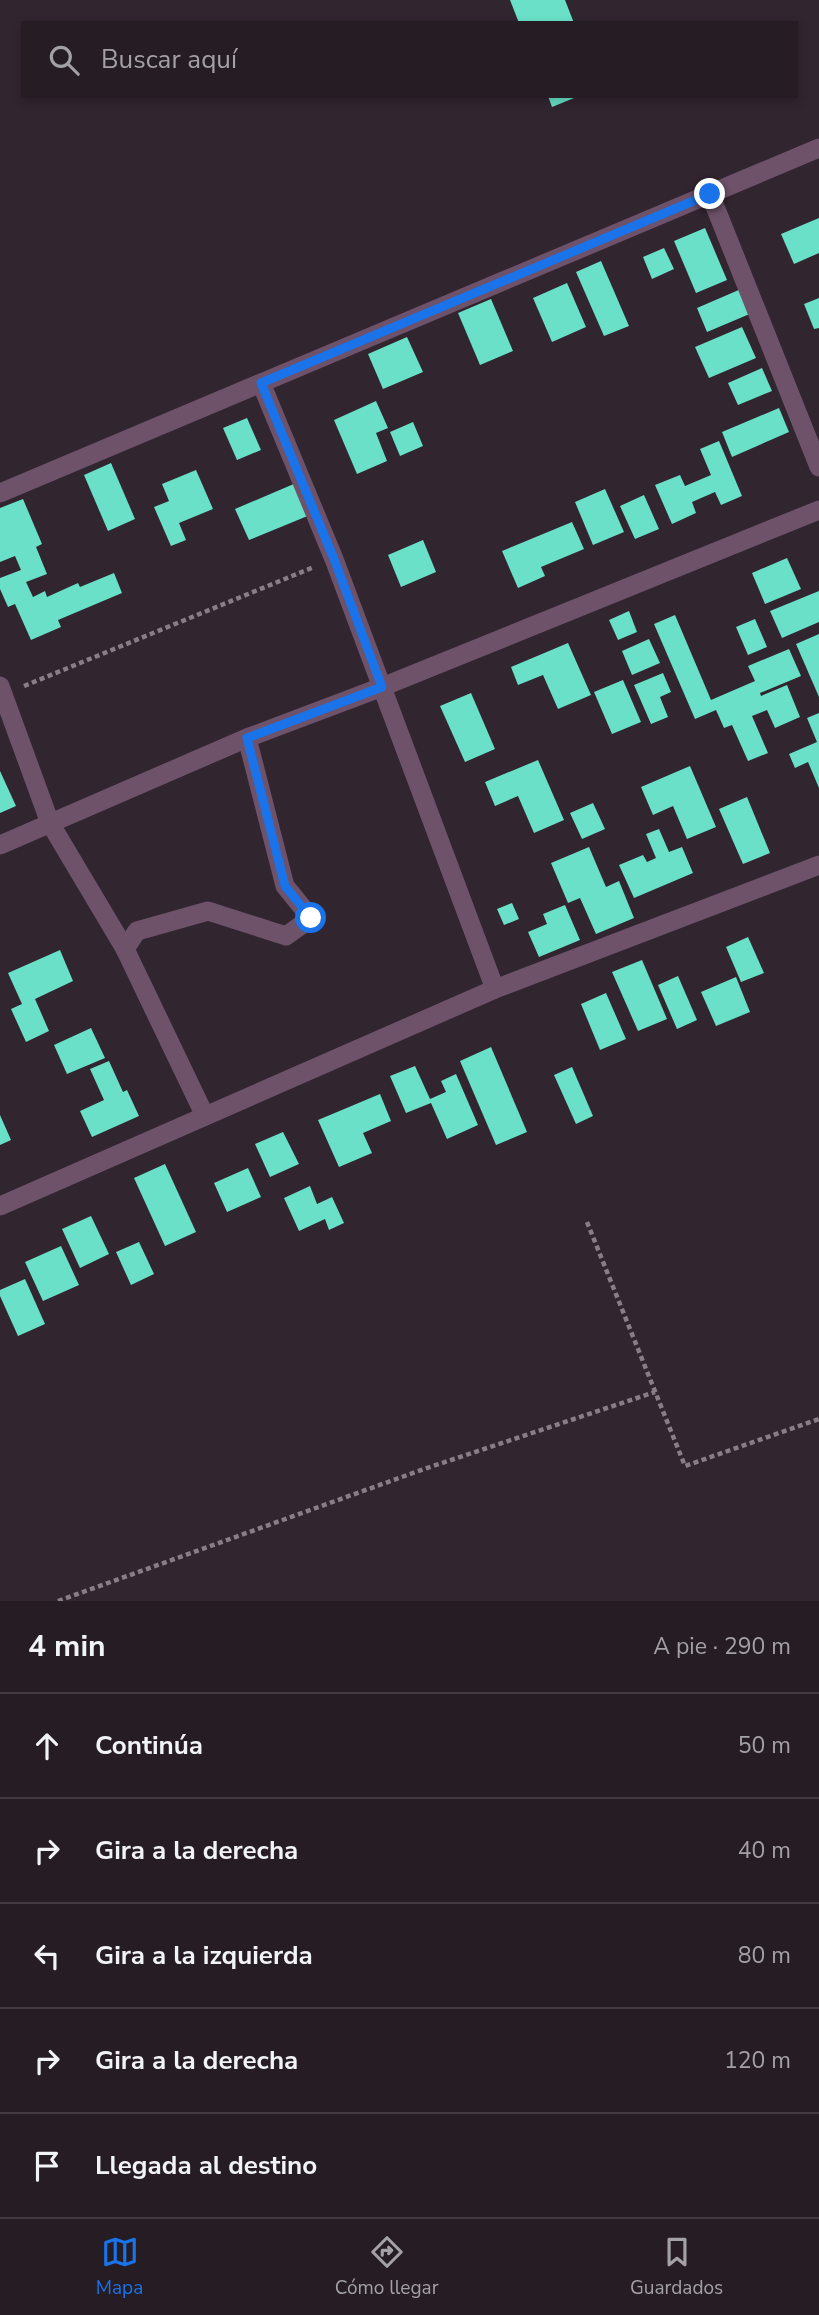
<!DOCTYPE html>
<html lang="es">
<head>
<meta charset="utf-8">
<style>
  :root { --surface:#251c24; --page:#312931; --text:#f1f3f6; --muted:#a3a1a6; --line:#423a41; --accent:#1a73e8 }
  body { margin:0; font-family:"Nunito Sans",sans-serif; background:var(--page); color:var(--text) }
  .stop { position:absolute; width:21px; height:21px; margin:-16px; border:5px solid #1a73e8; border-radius:50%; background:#fff }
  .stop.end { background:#1a73e8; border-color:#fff; box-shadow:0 2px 7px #0008 }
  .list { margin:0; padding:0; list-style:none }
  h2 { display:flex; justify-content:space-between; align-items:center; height:91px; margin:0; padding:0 28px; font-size:30px }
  h2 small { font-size:23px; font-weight:400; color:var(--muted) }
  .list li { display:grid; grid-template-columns:46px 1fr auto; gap:21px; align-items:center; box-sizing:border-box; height:105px; padding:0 28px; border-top:2px solid var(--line) }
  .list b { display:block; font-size:26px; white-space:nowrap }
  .list em { font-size:23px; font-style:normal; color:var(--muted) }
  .icon { flex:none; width:38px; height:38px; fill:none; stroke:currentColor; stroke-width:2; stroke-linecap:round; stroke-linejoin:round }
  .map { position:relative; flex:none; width:819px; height:1601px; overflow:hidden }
  .search { position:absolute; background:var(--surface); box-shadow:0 4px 10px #0003; left:21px; right:21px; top:21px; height:77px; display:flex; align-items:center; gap:18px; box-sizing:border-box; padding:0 24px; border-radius:0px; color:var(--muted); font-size:26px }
  .sheet { height:616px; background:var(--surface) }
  nav { display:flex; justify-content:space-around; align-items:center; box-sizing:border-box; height:98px; border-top:2px solid var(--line); background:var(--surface); font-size:19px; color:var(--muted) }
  nav a { display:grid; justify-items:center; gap:4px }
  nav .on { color:var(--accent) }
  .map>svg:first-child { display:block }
</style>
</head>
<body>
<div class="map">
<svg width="819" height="1601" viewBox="0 0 819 1601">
  <rect width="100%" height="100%" fill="#312530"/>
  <g fill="#69e0c7">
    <polygon points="510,0 565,0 574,23 519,23"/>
    <polygon points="548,96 579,96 552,107"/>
    <polygon points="819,218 819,253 794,264 781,234"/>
    <polygon points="705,228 727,280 696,293 674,241"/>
    <polygon points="664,248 674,269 652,279 643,257"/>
    <polygon points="601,261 629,326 604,336 576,272"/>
    <polygon points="567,283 586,327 552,342 533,298"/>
    <polygon points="741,289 752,313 707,332 697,308"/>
    <polygon points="819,298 819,328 814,329 804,304"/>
    <polygon points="491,299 513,351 480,365 458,313"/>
    <polygon points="742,327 756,358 709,378 695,347"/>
    <polygon points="407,337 423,372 383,389 368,354"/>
    <polygon points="762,368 772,391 738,405 728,383"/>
    <polygon points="376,401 388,428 376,433 387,461 357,474 334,420"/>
    <polygon points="779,408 789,432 732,457 722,432"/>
    <polygon points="247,418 261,450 237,460 223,428"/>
    <polygon points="413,422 423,446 400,456 390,432"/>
    <polygon points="719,441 742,496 721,505 715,492 692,502 696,513 672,524 655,485 680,475 685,486 711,475 700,449"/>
    <polygon points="111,463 135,519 108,531 84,475"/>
    <polygon points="196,470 213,509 179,523 186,540 171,546 154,507 169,501 162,484"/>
    <polygon points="296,483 310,515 249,540 235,509"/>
    <polygon points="605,489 624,532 593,545 575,502"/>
    <polygon points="644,495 659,529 635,539 620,506"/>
    <polygon points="23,499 42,544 36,547 47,574 26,582 33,597 45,591 47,597 78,583 80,587 114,573 122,593 58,620 61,627 31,640 15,604 8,607 0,589 0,578 21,570 15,556 0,562 0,508"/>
    <polygon points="572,522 584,549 541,567 545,576 518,588 502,551"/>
    <polygon points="423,540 436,572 401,587 388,555"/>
    <polygon points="787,558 801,589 765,604 752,573"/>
    <polygon points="819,591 819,622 782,638 770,611"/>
    <polygon points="629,611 637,632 618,640 609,620"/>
    <polygon points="675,615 711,700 755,681 748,666 789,649 801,676 760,693 761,696 787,685 800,717 775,728 767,710 752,716 768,753 748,761 732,725 724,728 716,710 695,719 654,624"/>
    <polygon points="755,619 767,647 748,655 736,627"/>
    <polygon points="819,634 819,697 796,644"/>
    <polygon points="649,639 660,663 632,675 622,651"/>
    <polygon points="568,643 591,695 558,709 543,675 518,685 511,667"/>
    <polygon points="663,673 671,692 660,697 668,717 651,724 634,685"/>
    <polygon points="623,680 641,722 612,734 594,692"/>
    <polygon points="471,693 495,749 465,762 440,706"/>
    <polygon points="819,713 819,788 808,762 795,768 789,754 817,742 807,718"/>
    <polygon points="538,760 564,820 534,833 518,796 495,806 485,782"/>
    <polygon points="690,766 716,827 687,839 673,806 653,815 641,787"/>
    <polygon points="0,771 16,806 0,813"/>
    <polygon points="747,797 770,853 743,864 719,809"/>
    <polygon points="593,803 605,829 582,839 570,813"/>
    <polygon points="659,829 669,852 682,847 693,873 634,898 619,865 643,855 647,862 656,858 646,834"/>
    <polygon points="589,847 606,887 619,881 634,918 596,934 580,898 568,903 551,863"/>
    <polygon points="512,903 519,919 504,925 497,909"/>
    <polygon points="565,905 580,940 539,957 528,932 547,924 543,914"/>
    <polygon points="748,937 764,973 741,982 726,947"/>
    <polygon points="60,950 73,981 35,999 49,1031 26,1042 11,1009 22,1004 8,973"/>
    <polygon points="642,960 667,1019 638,1031 612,972"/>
    <polygon points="678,976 697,1020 677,1029 658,985"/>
    <polygon points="736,977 750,1012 716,1026 701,992"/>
    <polygon points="606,993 626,1039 600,1050 581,1004"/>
    <polygon points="91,1028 105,1058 67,1074 54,1045"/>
    <polygon points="491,1047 527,1132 496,1145 460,1061"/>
    <polygon points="109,1061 123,1092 127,1090 139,1116 92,1137 80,1111 104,1100 90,1069"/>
    <polygon points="415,1066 430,1099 446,1092 441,1081 456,1074 478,1125 447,1139 431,1103 406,1113 390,1076"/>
    <polygon points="572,1067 593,1116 576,1124 554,1075"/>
    <polygon points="380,1094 391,1121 363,1133 372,1153 339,1167 318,1120"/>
    <polygon points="0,1115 11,1140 0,1145"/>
    <polygon points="283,1132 299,1164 270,1177 255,1144"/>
    <polygon points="165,1164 196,1232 165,1246 134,1178"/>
    <polygon points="248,1168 261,1197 227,1212 214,1183"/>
    <polygon points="310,1186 317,1204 332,1197 344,1223 329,1230 325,1219 299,1231 284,1198"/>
    <polygon points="91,1216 109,1254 80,1268 62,1229"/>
    <polygon points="139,1242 154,1274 131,1285 116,1252"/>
    <polygon points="61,1246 79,1285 43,1301 25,1262"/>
    <polygon points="25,1279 45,1324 18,1336 0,1296 0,1290"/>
  </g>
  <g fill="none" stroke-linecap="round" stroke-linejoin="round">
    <g stroke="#887e87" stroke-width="4.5" stroke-dasharray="5 3.5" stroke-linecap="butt">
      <polyline points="24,686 314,567"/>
      <polyline points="587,1222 685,1466 819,1419"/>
      <polyline points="58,1601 424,1469 655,1392"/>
    </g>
    <g stroke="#6d526a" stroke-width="19">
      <polyline points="710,194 819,467"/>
      <polyline points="261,383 334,559 495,989"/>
      <polyline points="0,493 819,148"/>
      <polyline points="0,686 50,823 125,949 205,1116"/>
      <polyline points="0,845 247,738 382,687 819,510"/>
      <polyline points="125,949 137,931 208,911 286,936 311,918 285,886 247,738"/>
      <polyline points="0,1206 495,989 819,865"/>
    </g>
  </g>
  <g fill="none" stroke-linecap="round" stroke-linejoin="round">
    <polyline stroke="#1a73e8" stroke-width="9" points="311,918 285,886 247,738 382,687 334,559 261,383 710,194"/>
  </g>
</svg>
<div class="stop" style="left:311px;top:918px"></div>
<div class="stop end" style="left:710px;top:194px"></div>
<div class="search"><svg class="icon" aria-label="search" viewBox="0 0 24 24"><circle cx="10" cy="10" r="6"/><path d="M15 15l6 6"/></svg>Buscar aquí</div>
</div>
<section class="sheet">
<h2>4 min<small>A pie · 290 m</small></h2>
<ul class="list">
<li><svg class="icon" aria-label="ahead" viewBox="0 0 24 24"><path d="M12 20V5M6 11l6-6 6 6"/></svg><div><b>Continúa</b></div><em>50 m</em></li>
<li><svg class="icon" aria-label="right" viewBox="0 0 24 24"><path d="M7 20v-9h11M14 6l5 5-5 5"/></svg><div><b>Gira a la derecha</b></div><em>40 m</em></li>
<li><svg class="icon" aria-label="left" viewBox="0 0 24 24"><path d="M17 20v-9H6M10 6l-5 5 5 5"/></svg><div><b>Gira a la izquierda</b></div><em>80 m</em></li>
<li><svg class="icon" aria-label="right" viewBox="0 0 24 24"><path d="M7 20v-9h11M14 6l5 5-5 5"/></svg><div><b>Gira a la derecha</b></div><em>120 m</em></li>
<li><svg class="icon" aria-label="arrive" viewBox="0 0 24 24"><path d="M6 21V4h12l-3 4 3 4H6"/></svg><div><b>Llegada al destino</b></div></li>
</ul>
</section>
<nav>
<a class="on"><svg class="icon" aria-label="map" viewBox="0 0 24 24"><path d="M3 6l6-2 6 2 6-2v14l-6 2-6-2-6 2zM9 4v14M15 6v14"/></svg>Mapa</a>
<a><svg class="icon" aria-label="directions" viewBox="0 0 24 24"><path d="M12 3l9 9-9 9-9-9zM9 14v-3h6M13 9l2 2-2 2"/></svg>Cómo llegar</a>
<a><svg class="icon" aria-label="saved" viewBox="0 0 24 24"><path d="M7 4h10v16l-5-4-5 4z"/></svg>Guardados</a>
</nav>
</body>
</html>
